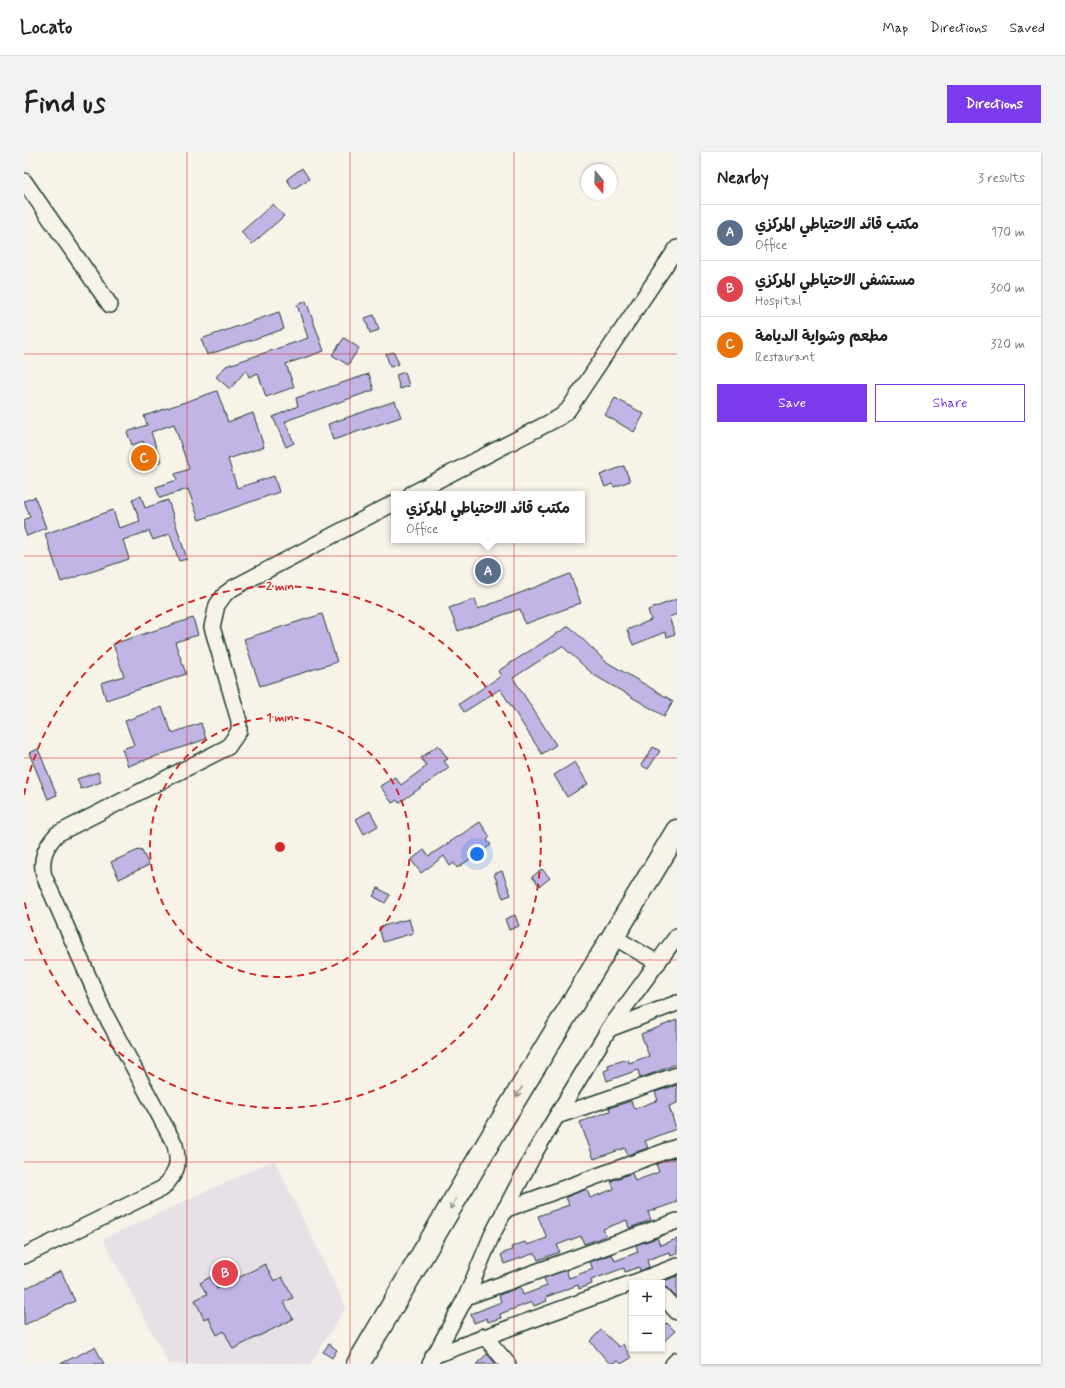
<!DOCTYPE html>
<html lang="en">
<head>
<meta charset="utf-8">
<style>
  :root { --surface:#fff; --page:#f2f2f2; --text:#222; --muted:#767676; --line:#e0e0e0; --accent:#7c3aed }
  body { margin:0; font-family:Mynerve,"Playpen Sans Arabic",sans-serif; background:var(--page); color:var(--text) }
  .controls { position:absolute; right:12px; bottom:12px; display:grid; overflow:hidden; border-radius:0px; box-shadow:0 1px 3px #0004 }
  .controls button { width:36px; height:36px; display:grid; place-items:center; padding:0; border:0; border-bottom:1px solid var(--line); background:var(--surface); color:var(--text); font:20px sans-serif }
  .compass { position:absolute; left:557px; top:12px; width:36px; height:36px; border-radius:50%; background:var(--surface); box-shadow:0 1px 3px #0004; rotate:161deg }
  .you { position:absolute; left:453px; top:702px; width:14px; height:14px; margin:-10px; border:3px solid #fff; border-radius:50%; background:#1a73e8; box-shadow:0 0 0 6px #1a73e833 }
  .badge { display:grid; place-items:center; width:26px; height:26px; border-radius:50%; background:var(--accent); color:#fff; font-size:13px; font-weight:700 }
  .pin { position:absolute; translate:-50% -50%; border:2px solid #fff; box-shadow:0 1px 4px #0006 }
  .popup { position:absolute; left:367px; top:339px; width:194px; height:52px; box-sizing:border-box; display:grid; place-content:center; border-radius:0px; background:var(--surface); filter:drop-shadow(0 1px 3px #0005); font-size:13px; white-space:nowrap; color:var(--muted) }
  .popup b { font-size:15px; color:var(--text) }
  .popup::after { content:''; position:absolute; left:50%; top:100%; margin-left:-8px; border:8px solid transparent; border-top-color:var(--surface) }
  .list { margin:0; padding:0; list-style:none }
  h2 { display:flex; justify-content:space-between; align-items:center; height:52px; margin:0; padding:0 16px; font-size:17px }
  h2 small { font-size:13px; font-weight:400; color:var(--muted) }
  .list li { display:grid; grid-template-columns:26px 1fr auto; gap:12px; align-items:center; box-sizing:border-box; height:56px; padding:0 16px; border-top:1px solid var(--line) }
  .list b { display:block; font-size:15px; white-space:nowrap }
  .list p { margin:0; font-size:13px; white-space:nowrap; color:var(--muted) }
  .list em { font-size:13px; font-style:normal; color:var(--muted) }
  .actions { display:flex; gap:8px; padding:12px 16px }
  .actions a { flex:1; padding:9px 0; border:1px solid var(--accent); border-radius:0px; text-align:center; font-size:14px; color:var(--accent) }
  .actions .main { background:var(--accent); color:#fff }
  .map { position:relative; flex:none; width:653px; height:1212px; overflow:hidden; border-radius:0px }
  header { display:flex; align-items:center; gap:24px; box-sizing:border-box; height:56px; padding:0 20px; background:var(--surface); border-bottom:1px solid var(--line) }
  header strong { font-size:19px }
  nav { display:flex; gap:22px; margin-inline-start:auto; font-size:14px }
  .intro { display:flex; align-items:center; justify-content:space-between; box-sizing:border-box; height:96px; padding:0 24px }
  h1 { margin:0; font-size:28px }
  .button { padding:10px 18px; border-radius:0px; background:var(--accent); color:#fff; font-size:14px; font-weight:700 }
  main { display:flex; gap:24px; padding:0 24px }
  aside { flex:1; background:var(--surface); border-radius:0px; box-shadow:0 1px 3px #0004 }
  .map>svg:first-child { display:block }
</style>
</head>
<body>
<header>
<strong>Locato</strong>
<nav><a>Map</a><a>Directions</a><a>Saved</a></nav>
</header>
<div class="intro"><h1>Find us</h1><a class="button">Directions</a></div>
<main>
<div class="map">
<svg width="653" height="1212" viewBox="0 0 653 1212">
  <rect width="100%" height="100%" fill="#f7f3e8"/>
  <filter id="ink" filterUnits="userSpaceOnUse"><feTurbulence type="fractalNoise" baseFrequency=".025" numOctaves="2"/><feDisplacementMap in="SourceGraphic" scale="8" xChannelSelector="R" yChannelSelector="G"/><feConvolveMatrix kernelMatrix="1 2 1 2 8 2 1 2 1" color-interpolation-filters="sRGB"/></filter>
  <g filter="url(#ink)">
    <polygon fill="#e7e0e7" points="250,1008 322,1155 286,1212 145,1212 79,1087"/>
    <g fill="#c2b5e6" stroke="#1f3d34">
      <polygon points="278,16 285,27 269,37 263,27"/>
      <polygon points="249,52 260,64 228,92 217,80"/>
      <polygon points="282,149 300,199 262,212 270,235 242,245 234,221 225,225 222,218 206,237 192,225 202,214 284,186 273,153"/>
      <polygon points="255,160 260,177 183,203 177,187"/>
      <polygon points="350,163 355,178 346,181 341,166"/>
      <polygon points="320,186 335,196 324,213 308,203"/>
      <polygon points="370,200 375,212 366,215 362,202"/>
      <polygon points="381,220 385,234 376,237 372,223"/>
      <polygon points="345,222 350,238 267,267 261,270 270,291 262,295 249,265 274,254 272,246"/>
      <polygon points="193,239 204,270 229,261 240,295 204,307 213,336 250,324 255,340 175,368 164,337 136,346 132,335 153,328 151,322 165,317 150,272 127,280 137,310 128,313 119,289 108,293 103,280 123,273 120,264"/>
      <polygon points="591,246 620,262 610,280 581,263"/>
      <polygon points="371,249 377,265 309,288 304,272"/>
      <polygon points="600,314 606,329 590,335 588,332 581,335 576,323"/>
      <polygon points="117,344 121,356 144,348 163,407 155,409 146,382 129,388 125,379 99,388 105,407 37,430 21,382 89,358 95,376 116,369 108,347"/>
      <polygon points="11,345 22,376 3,384 0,377 0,368 6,365 0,349"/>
      <polygon points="546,422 557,451 501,472 496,457 434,479 425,456 451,447 454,457"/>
      <polygon points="653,447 653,462 645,465 651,482 643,485 641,480 609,493 603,478 627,468 624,458"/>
      <polygon points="298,462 313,510 236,534 220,487"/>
      <polygon points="169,466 174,483 151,490 162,522 82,548 77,531 100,524 89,492"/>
      <polygon points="545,474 581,509 649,549 640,564 570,523 538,494 489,526 532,593 518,602 476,537 440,560 435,552 477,524 474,519"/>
      <polygon points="138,555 148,581 177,571 182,587 104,614 98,597 110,593 101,569"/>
      <polygon points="414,593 424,607 420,609 425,616 375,651 373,648 368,651 356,634 371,625 377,633 403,614 397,606"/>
      <polygon points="629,595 636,599 624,617 617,613"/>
      <polygon points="14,597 33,643 24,647 5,601"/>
      <polygon points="551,610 564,632 543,645 530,623"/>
      <polygon points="74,620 77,630 57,637 53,627"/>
      <polygon points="346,659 354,674 340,682 332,667"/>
      <polygon points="456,670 466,685 463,688 467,693 433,716 430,711 426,714 420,704 397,721 387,708 400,698 405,704"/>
      <polygon points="117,697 125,713 95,727 87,710"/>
      <polygon points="518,717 526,726 516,734 508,725"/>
      <polygon points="478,719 487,743 479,746 470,722"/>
      <polygon points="354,736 366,743 361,751 349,744"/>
      <polygon points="491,763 495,774 485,778 481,767"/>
      <polygon points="385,767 389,781 359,790 355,775"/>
      <polygon points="653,868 653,912 616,926 614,918 583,929 580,919 585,917 584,913 604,907 605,911 625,904 617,882"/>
      <polygon points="653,933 653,951 645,954 652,977 621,989 624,996 603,1003 601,996 570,1007 556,970 586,959 585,956 607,949 610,957 634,948 631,940"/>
      <polygon points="653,1005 653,1050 624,1060 627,1068 605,1076 603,1068 579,1077 582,1084 560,1092 557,1084 533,1093 536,1100 514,1108 511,1101 480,1112 477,1102 488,1098 487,1095 501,1090 503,1093 523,1086 514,1064 545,1053 542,1045 563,1037 566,1046 590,1037 587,1029 608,1021 611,1029 635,1020 632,1012"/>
      <polygon points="633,1086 636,1093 653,1087 653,1102 646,1104 645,1100 623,1108 625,1115 616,1119 615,1115 601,1120 600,1116 567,1128 568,1132 555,1137 554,1133 522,1145 523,1149 510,1154 508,1150 476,1162 477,1166 464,1170 463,1166 450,1171 447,1162 477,1150 475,1143 496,1135 499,1143 523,1134 520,1126 542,1118 545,1126 569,1117 566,1110 588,1102 591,1109 614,1100 612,1093"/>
      <polygon points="241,1112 250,1129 258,1125 269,1146 260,1150 269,1167 209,1197 200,1179 193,1183 184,1165 180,1167 171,1148 183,1142 176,1131 186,1125 193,1137"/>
      <polygon points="37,1119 51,1149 0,1173 0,1137"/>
      <polygon points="653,1124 653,1146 644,1137 639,1134 638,1131 635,1131"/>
      <polygon points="643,1171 651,1179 638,1191 638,1176"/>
      <polygon points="577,1178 595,1195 599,1192 607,1206 597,1212 594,1209 586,1212 566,1189"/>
      <polygon points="305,1192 313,1198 308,1206 299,1200"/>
      <polygon points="71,1195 80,1212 36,1212"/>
      <polygon points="463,1202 472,1212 452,1212"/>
    </g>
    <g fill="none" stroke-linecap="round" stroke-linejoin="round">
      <g stroke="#1f3d34" stroke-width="18">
        <g id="minor">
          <polyline points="0,29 86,153"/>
          <polyline points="387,342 536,265 544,258 653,96"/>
          <polyline points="600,791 634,811"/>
          <polyline points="585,877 653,851"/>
          <polyline points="533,964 653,923"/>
          <polyline points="480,1058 653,995"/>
          <path d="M0,1104L139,1036C153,1020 156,1014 151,993L80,860L20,724C16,707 21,695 33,682L204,595L215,579V569L188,475L193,453L201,442L209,436L370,351"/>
          <polyline points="609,1131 653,1114"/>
          <polyline points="638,1143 653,1160"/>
          <polyline points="442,1145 653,1069"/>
          <polyline points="460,1184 484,1212"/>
          <polyline points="409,1204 608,1131"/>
          <polyline points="406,1212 442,1145 468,1083 511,1000 585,877 653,784"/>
          <polyline points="649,1212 653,1208"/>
        </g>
      </g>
      <g stroke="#1f3d34" stroke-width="25">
        <polyline id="highway" points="334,1212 466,988 653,679"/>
      </g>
      <use href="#minor" stroke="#f7f3e8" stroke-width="15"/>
      <use href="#highway" stroke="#f7f3e8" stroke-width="22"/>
    </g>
    <defs><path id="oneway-shaft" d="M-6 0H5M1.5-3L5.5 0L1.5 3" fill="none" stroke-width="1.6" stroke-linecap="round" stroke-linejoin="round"/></defs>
    <g stroke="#8b988e">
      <use href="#oneway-shaft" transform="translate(495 940) rotate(121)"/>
      <use href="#oneway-shaft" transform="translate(429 1052) rotate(120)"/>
    </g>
  </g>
  <path fill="none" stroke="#d62828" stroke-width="1" stroke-opacity="0.55" d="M163,0V1212M326,0V1212M490,0V1212M0,202H653M0,404H653M0,606H653M0,808H653M0,1010H653"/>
  <g fill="none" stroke="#d62828" stroke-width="2" stroke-dasharray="7 5">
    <circle cx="256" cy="695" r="130"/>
    <path d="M0 643A261 261 0 1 1 0 747"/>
  </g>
  <circle cx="256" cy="695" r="6" fill="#d62828" stroke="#f7f3e8" stroke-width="2"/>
  <g font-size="12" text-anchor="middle" font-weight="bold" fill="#d62828" stroke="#f7f3e8" stroke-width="3.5" stroke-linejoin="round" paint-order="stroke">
    <text x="256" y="438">2 min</text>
    <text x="256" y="569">1 min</text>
  </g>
</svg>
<div class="controls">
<button>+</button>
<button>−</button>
</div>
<svg class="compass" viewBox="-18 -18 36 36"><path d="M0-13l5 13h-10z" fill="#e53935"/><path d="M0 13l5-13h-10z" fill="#767676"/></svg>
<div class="you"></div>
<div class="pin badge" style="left:464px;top:419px;background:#5c6f8a">A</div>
<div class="popup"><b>مكتب قائد الاحتياطي المركزي</b>Office</div>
<div class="pin badge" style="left:201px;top:1121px;background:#e0444e">B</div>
<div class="pin badge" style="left:120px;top:306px;background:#e8710a">C</div>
</div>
<aside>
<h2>Nearby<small>3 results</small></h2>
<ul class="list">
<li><span class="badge" style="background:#5c6f8a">A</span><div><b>مكتب قائد الاحتياطي المركزي</b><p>Office</p></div><em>170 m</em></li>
<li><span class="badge" style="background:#e0444e">B</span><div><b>مستشفى الاحتياطي المركزي</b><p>Hospital</p></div><em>300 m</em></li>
<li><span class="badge" style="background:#e8710a">C</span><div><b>مطعم وشواية الديامة</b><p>Restaurant</p></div><em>320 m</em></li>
</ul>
<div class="actions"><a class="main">Save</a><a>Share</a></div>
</aside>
</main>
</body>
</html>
